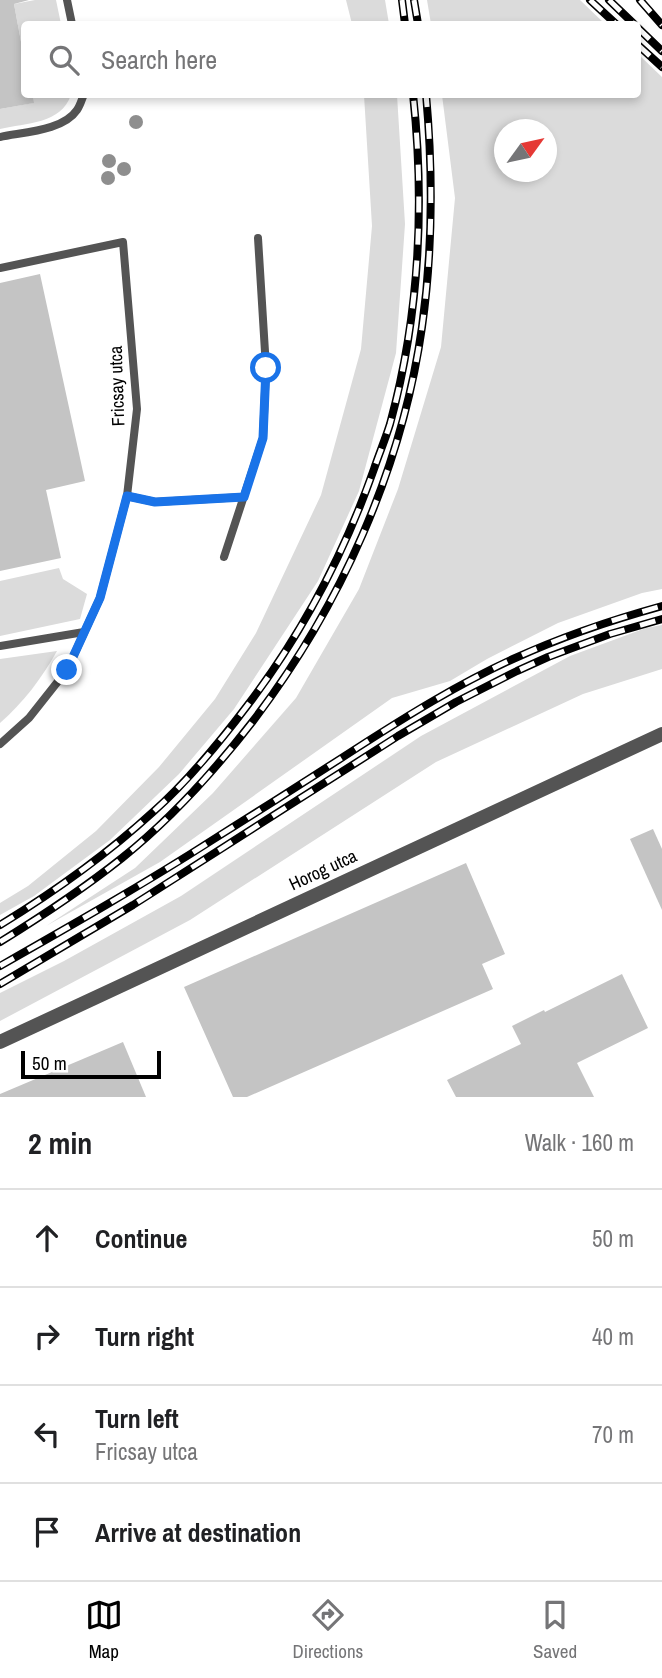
<!DOCTYPE html>
<html lang="en">
<head>
<meta charset="utf-8">
<style>
  :root { --surface:#fff; --page:#f2f2f2; --text:#202124; --muted:#757577; --line:#e0e0e0; --accent:#000 }
  body { margin:0; font-family:"Archivo Narrow",sans-serif; background:var(--page); color:var(--text) }
  .compass { position:absolute; left:494px; top:119px; width:63px; height:63px; border-radius:50%; background:var(--surface); box-shadow:0 4px 10px #0003; rotate:57deg }
  .scale { position:absolute; left:21px; bottom:18px; width:140px; box-sizing:border-box; padding-left:7px; border:4px solid #000; border-top:0; font-size:19px; line-height:24px; white-space:nowrap; color:#000; -webkit-text-stroke:5px #fff; paint-order:stroke }
  .stop { position:absolute; width:21px; height:21px; margin:-16px; border:5px solid #1a73e8; border-radius:50%; background:#fff }
  .stop.end { background:#1a73e8; border-color:#fff; box-shadow:0 2px 7px #0008 }
  .list { margin:0; padding:0; list-style:none }
  h2 { display:flex; justify-content:space-between; align-items:center; height:91px; margin:0; padding:0 28px; font-size:30px }
  h2 small { font-size:23px; font-weight:400; color:var(--muted) }
  .list li { display:grid; grid-template-columns:46px 1fr auto; gap:21px; align-items:center; box-sizing:border-box; height:98px; padding:0 28px; border-top:2px solid var(--line) }
  .list b { display:block; font-size:26px; white-space:nowrap }
  .list p { margin:0; font-size:23px; white-space:nowrap; color:var(--muted) }
  .list em { font-size:23px; font-style:normal; color:var(--muted) }
  .icon { flex:none; width:38px; height:38px; fill:none; stroke:currentColor; stroke-width:2; stroke-linecap:round; stroke-linejoin:round }
  .map { position:relative; flex:none; width:662px; height:1097px; overflow:hidden }
  .search { position:absolute; background:var(--surface); box-shadow:0 4px 10px #0003; left:21px; right:21px; top:21px; height:77px; display:flex; align-items:center; gap:18px; box-sizing:border-box; padding:0 24px; border-radius:7px; color:var(--muted); font-size:26px }
  .sheet { height:483px; background:var(--surface) }
  nav { display:flex; justify-content:space-around; align-items:center; box-sizing:border-box; height:98px; border-top:2px solid var(--line); background:var(--surface); font-size:19px; color:var(--muted) }
  nav a { display:grid; justify-items:center; gap:4px }
  nav .on { color:var(--accent) }
  .map>svg:first-child { display:block }
</style>
</head>
<body>
<div class="map">
<svg width="662" height="1097" viewBox="0 0 662 1097">
  <rect width="100%" height="100%" fill="#fff"/>
  <g fill="#dbdbdb" fill-rule="evenodd">
    <polygon points="35,0 56,0 61,24 24,24 24,58 14,4"/>
    <polygon points="346,0 385,0 389,24 352,24"/>
    <polygon points="427,0 580,0 605,24 431,24"/>
    <path d="M638,54L662,77V589L642,593L558,623L487,659L450,681L392,698L160,862L46,926L135,868L213,793L296,698L359,589L398,489L441,347L455,198L442,95L638,94ZM504,130H546V172H504Z"/>
    <path d="M32,95H71C61,124 26,123 0,129V109L33,103Z"/>
    <polygon points="364,95 397,95 405,224 396,353 359,491 318,581 234,709 179,774 110,840 34,896 0,915 0,903 28,886 96,831 159,767 215,699 256,633 321,495 361,349 372,226"/>
    <polygon points="59,568 63,579 87,594 80,619 0,636 0,581"/>
    <polygon points="662,625 662,669 583,694 436,762 190,920 0,1021 0,993 64,961 181,896 421,736 570,656 646,628"/>
    <path d="M57,651C42,678 23,703 0,723V659Z"/>
  </g>
  <g fill="#c4c4c4">
    <polygon points="0,0 29,0 14,4 24,58 24,94 32,94 34,103 0,109"/>
    <polygon points="40,274 85,481 46,490 61,558 0,571 0,283"/>
    <polygon points="653,829 662,849 662,910 630,839"/>
    <polygon points="466,863 505,954 482,964 493,989 247,1097 233,1097 184,987"/>
    <polygon points="622,974 648,1028 577,1063 594,1097 456,1097 447,1080 521,1044 512,1026 544,1010 545,1012"/>
    <polygon points="123,1042 146,1097 0,1097 0,1094"/>
  </g>
  <g fill="none" stroke-linecap="round" stroke-linejoin="round">
    <g stroke="#545454" stroke-width="8">
      <polyline points="67,0 72,24"/>
      <path d="M0,137C23,132 63,131 77,110C80,106 82,99 84,94"/>
      <polyline points="0,268 123,242 137,409 127,496 100,598 67,670 29,718 0,744"/>
      <polyline points="127,496 155,502 244,497"/>
      <polyline points="224,557 263,438 266,368 258,238"/>
      <polyline points="0,646 84,632"/>
    </g>
    <polyline stroke="#545454" stroke-width="14" points="0,1042 662,734"/>
    <g stroke="#000" stroke-width="8">
      <g id="rail">
        <polyline points="402,0 405,24"/>
        <polyline points="414,0 418,24"/>
        <polyline points="590,0 616,24"/>
        <polyline points="609,0 634,24"/>
        <polyline points="640,0 662,25"/>
        <polyline points="638,28 662,51"/>
        <polyline points="638,45 662,67"/>
        <path d="M0,925C54,892 106,855 153,812C188,781 219,743 247,706C302,634 344,554 374,469C379,454 385,440 390,424C419,317 425,205 413,94"/>
        <path d="M0,942C42,916 83,889 122,858C171,819 215,770 253,721C340,607 402,469 422,327C433,249 433,172 426,94"/>
        <path d="M0,966C72,925 144,884 214,839C262,809 309,779 357,748C407,716 458,684 513,659C561,637 611,620 662,606"/>
        <polyline points="0,984 133,905 398,736 456,702 517,671 548,657 610,634 662,619"/>
      </g>
    </g>
    <use href="#rail" stroke="#fff" stroke-width="5" stroke-dasharray="16" stroke-linecap="butt"/>
  </g>
  <g fill="#8e8e8e">
    <circle cx="136" cy="122" r="7"/>
    <circle cx="109" cy="161" r="7"/>
    <circle cx="124" cy="169" r="7"/>
    <circle cx="108" cy="178" r="7"/>
  </g>
  <g fill="none" stroke-linecap="round" stroke-linejoin="round">
    <polyline stroke="#1a73e8" stroke-width="9" points="67,670 100,598 127,496 155,502 244,497 263,438 266,368"/>
  </g>
  <g text-anchor="middle" stroke-width="5" stroke-linejoin="round" paint-order="stroke">
    <g font-size="18" fill="#000" stroke="#fff">
      <text transform="translate(117 386) rotate(-92)" y="6">Fricsay utca</text>
      <text transform="translate(323 870) rotate(-25)" y="6">Horog utca</text>
    </g>
  </g>
</svg>
<svg class="compass" viewBox="-18 -18 36 36"><path d="M0-13l5 13h-10z" fill="#e53935"/><path d="M0 13l5-13h-10z" fill="#757577"/></svg>
<div class="scale">50 m</div>
<div class="stop" style="left:266px;top:368px"></div>
<div class="stop end" style="left:67px;top:670px"></div>
<div class="search"><svg class="icon" aria-label="search" viewBox="0 0 24 24"><circle cx="10" cy="10" r="6"/><path d="M15 15l6 6"/></svg>Search here</div>
</div>
<section class="sheet">
<h2>2 min<small>Walk · 160 m</small></h2>
<ul class="list">
<li><svg class="icon" aria-label="ahead" viewBox="0 0 24 24"><path d="M12 20V5M6 11l6-6 6 6"/></svg><div><b>Continue</b></div><em>50 m</em></li>
<li><svg class="icon" aria-label="right" viewBox="0 0 24 24"><path d="M7 20v-9h11M14 6l5 5-5 5"/></svg><div><b>Turn right</b></div><em>40 m</em></li>
<li><svg class="icon" aria-label="left" viewBox="0 0 24 24"><path d="M17 20v-9H6M10 6l-5 5 5 5"/></svg><div><b>Turn left</b><p>Fricsay utca</p></div><em>70 m</em></li>
<li><svg class="icon" aria-label="arrive" viewBox="0 0 24 24"><path d="M6 21V4h12l-3 4 3 4H6"/></svg><div><b>Arrive at destination</b></div></li>
</ul>
</section>
<nav>
<a class="on"><svg class="icon" aria-label="map" viewBox="0 0 24 24"><path d="M3 6l6-2 6 2 6-2v14l-6 2-6-2-6 2zM9 4v14M15 6v14"/></svg>Map</a>
<a><svg class="icon" aria-label="directions" viewBox="0 0 24 24"><path d="M12 3l9 9-9 9-9-9zM9 14v-3h6M13 9l2 2-2 2"/></svg>Directions</a>
<a><svg class="icon" aria-label="saved" viewBox="0 0 24 24"><path d="M7 4h10v16l-5-4-5 4z"/></svg>Saved</a>
</nav>
</body>
</html>
